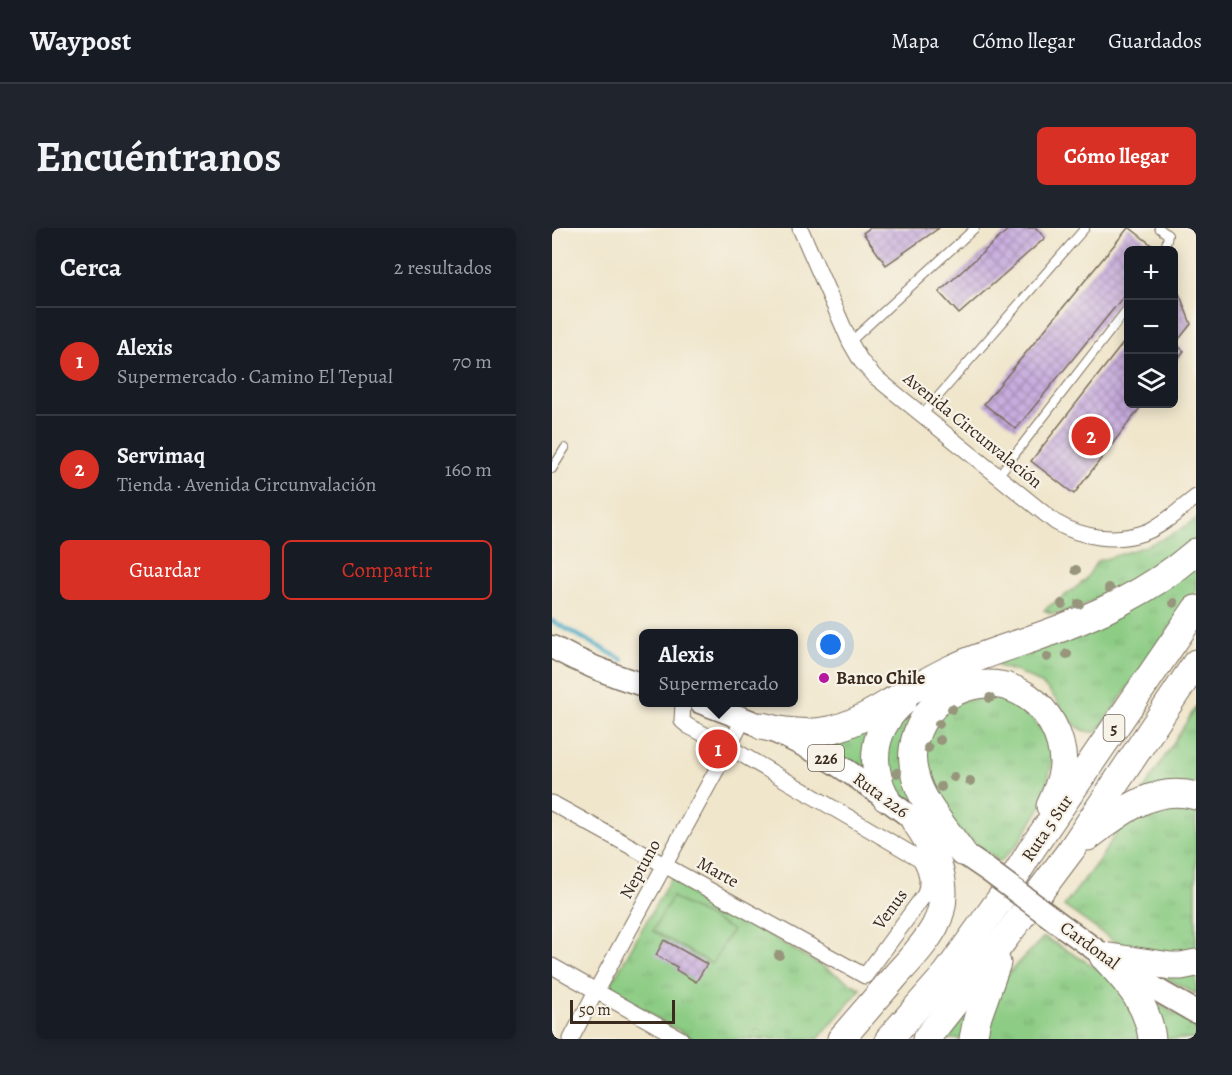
<!DOCTYPE html>
<html lang="es">
<head>
<meta charset="utf-8">
<style>
  :root { --surface:#171b24; --page:#20242c; --text:#f1f3f6; --muted:#9ea1a6; --line:#363941; --accent:#d93025 }
  body { margin:0; font-family:Alegreya,serif; background:var(--page); color:var(--text) }
  .controls { position:absolute; right:18px; top:18px; display:grid; overflow:hidden; border-radius:9px; box-shadow:0 3px 15px #0003 }
  .controls button { width:54px; height:54px; display:grid; place-items:center; padding:0; border:0; border-bottom:2px solid var(--line); background:var(--surface); color:var(--text); font:30px sans-serif }
  .scale { position:absolute; left:18px; bottom:15px; width:105px; box-sizing:border-box; padding-left:6px; border:3px solid #3b2a1e; border-top:0; font-size:16px; line-height:21px; white-space:nowrap; color:#3b2a1e; -webkit-text-stroke:4px #f7f3e8; paint-order:stroke }
  .you { position:absolute; left:279px; top:417px; width:21px; height:21px; margin:-15px; border:4px solid #fff; border-radius:50%; background:#1a73e8; box-shadow:0 0 0 9px #1a73e833 }
  .badge { display:grid; place-items:center; width:39px; height:39px; border-radius:50%; background:var(--accent); color:#fff; font-size:20px; font-weight:700 }
  .pin { position:absolute; translate:-50% -50%; border:3px solid #fff; box-shadow:0 2px 6px #0006 }
  .popup { position:absolute; left:87px; top:401px; width:159px; height:78px; box-sizing:border-box; display:grid; place-content:center; border-radius:9px; background:var(--surface); filter:drop-shadow(0 2px 4px #0005); font-size:20px; white-space:nowrap; color:var(--muted) }
  .popup b { font-size:22px; color:var(--text) }
  .popup::after { content:''; position:absolute; left:50%; top:100%; margin-left:-12px; border:12px solid transparent; border-top-color:var(--surface) }
  .list { margin:0; padding:0; list-style:none }
  h2 { display:flex; justify-content:space-between; align-items:center; height:78px; margin:0; padding:0 24px; font-size:26px }
  h2 small { font-size:20px; font-weight:400; color:var(--muted) }
  .list li { display:grid; grid-template-columns:39px 1fr auto; gap:18px; align-items:center; box-sizing:border-box; height:108px; padding:0 24px; border-top:2px solid var(--line) }
  .list b { display:block; font-size:22px; white-space:nowrap }
  .list p { margin:0; font-size:20px; white-space:nowrap; color:var(--muted) }
  .list em { font-size:20px; font-style:normal; color:var(--muted) }
  .actions { display:flex; gap:12px; padding:18px 24px }
  .actions a { flex:1; padding:14px 0; border:2px solid var(--accent); border-radius:9px; text-align:center; font-size:21px; color:var(--accent) }
  .actions .main { background:var(--accent); color:#fff }
  .icon { flex:none; width:33px; height:33px; fill:none; stroke:currentColor; stroke-width:2; stroke-linecap:round; stroke-linejoin:round }
  .map { position:relative; flex:none; width:644px; height:811px; overflow:hidden; border-radius:9px }
  header { display:flex; align-items:center; gap:36px; box-sizing:border-box; height:84px; padding:0 30px; background:var(--surface); border-bottom:2px solid var(--line) }
  header strong { font-size:28px }
  nav { display:flex; gap:33px; margin-inline-start:auto; font-size:21px }
  .intro { display:flex; align-items:center; justify-content:space-between; box-sizing:border-box; height:144px; padding:0 36px }
  h1 { margin:0; font-size:42px }
  .button { padding:15px 27px; border-radius:9px; background:var(--accent); color:#fff; font-size:21px; font-weight:700 }
  main { display:flex; gap:36px; padding:0 36px }
  aside { flex:1; background:var(--surface); border-radius:9px; box-shadow:0 3px 15px #0003 }
  .map>svg:first-child { display:block }
</style>
</head>
<body>
<header>
<strong>Waypost</strong>
<nav><a>Mapa</a><a>Cómo llegar</a><a>Guardados</a></nav>
</header>
<div class="intro"><h1>Encuéntranos</h1><a class="button">Cómo llegar</a></div>
<main>
<aside>
<h2>Cerca<small>2 resultados</small></h2>
<ul class="list">
<li><span class="badge">1</span><div><b>Alexis</b><p>Supermercado · Camino El Tepual</p></div><em>70 m</em></li>
<li><span class="badge">2</span><div><b>Servimaq</b><p>Tienda · Avenida Circunvalación</p></div><em>160 m</em></li>
</ul>
<div class="actions"><a class="main">Guardar</a><a>Compartir</a></div>
</aside>
<div class="map">
<svg width="644" height="811" viewBox="0 0 644 811">
  <defs>
    <pattern id="grass-tufts" width="24" height="20" patternUnits="userSpaceOnUse" patternTransform="scale(1.5)"><rect width="24" height="20" fill="#8ccc84"/><path d="M3 7l-1-3M5 7V3M7 7l1-3M15 17l-1-3M17 17v-4M19 17l1-3" fill="none" stroke="#7aaf72"/></pattern>
    <pattern id="building-cross-hatch" width="8" height="8" patternUnits="userSpaceOnUse" patternTransform="scale(1.5)"><rect width="8" height="8" fill="#c7acde"/><path d="M0 0l8 8M0 8l8-8" fill="none" stroke="#a38cb3"/></pattern>
  </defs>
  <rect width="100%" height="100%" fill="#f7f3e8"/>
  <filter id="ink" filterUnits="userSpaceOnUse"><feTurbulence type="fractalNoise" baseFrequency=".0167" numOctaves="2"/><feDisplacementMap in="SourceGraphic" scale="12" xChannelSelector="R" yChannelSelector="G"/><feConvolveMatrix kernelMatrix="1 2 1 2 8 2 1 2 1" color-interpolation-filters="sRGB"/></filter>
  <filter id="wash" filterUnits="userSpaceOnUse"><feTurbulence type="fractalNoise" baseFrequency=".008" numOctaves="4" result="noise"/><feDisplacementMap in="SourceGraphic" scale="24" xChannelSelector="R" yChannelSelector="G"/><feGaussianBlur stdDeviation="1.35" result="paint"/><feColorMatrix in="noise" values="0 0 0 0 0 0 0 0 0 0 0 0 0 0 0 0 0 1.4 0 .05"/><feComposite in="paint" operator="in"/></filter>
  <g filter="url(#wash)">
    <rect width="100%" height="100%" fill="#f0e6cc"/>
    <g fill="url(#grass-tufts)" stroke="#647b51" stroke-width="1.5">
      <path d="M644,291V312L616,332L559,365L520,382L500,386L492,382C505,372 520,364 532,353C538,347 540,339 546,333C580,323 615,313 644,291Z"/>
      <path d="M644,333V363L545,504C518,507 510,473 493,459C479,448 463,443 446,438L445,435Z"/>
      <polygon points="457,462 504,520 489,579 466,616 448,634 397,595 365,535 383,479"/>
      <polygon points="366,472 364,481 367,580 347,570 332,550 331,515"/>
      <polygon points="644,479 644,766 614,750 512,678 548,631"/>
      <polygon points="316,493 320,549 259,510"/>
      <polygon points="119,650 309,761 266,811 142,811 63,767 59,761 60,754"/>
      <polygon points="492,709 644,798 644,811 394,811 420,782"/>
    </g>
    <polygon fill="#8ccc84" stroke="#647b51" stroke-width="1.5" points="120,669 180,702 160,736 101,703"/>
    <g fill="none" stroke-linecap="round" stroke-linejoin="round">
      <polyline stroke="#47aac6" stroke-width="4.5" points="0,393 71,432"/>
    </g>
    <g id="blocks">
      <g fill="url(#building-cross-hatch)">
        <polygon points="318,0 387,0 334,37 311,5"/>
        <polygon points="458,0 484,0 493,10 407,86 387,64"/>
        <polygon points="576,0 578,0 606,22 576,22 576,63 464,201 432,176"/>
        <polygon points="622,61 627,65 639,96 623,116 632,123 622,136"/>
        <polygon points="576,109 576,176 591,176 522,266 479,233"/>
        <polygon points="112,712 155,736 144,754 124,742 125,739 104,727"/>
      </g>
    </g>
  </g>
  <g filter="url(#ink)">
    <use href="#blocks" fill-opacity="0" stroke="#7a6c5b" stroke-width="1.5"/>
    <g fill="none" stroke-linecap="round" stroke-linejoin="round">
      <g stroke="#7a6c5b" stroke-width="10">
        <g id="lane">
          <polyline points="607,0 616,7 613,22"/>
          <polyline points="298,114 423,0"/>
          <polyline points="370,187 533,0"/>
          <polyline points="0,241 13,220"/>
          <polyline points="446,248 576,80"/>
        </g>
      </g>
      <g stroke="#7a6c5b" stroke-width="17">
        <g id="street">
          <path d="M248,0L298,114L309,133L322,148L503,294C530,310 564,315 594,304C612,297 628,281 644,269"/>
          <path d="M0,575L313,748L373,666C377,653 375,643 368,631L177,519L136,498L130,493L131,474"/>
          <polyline points="0,738 129,811"/>
          <polyline points="19,811 44,763 177,519 192,490"/>
        </g>
      </g>
      <g stroke="#7a6c5b" stroke-width="25">
        <g id="primary">
          <path d="M0,419C29,435 59,447 91,457"/>
          <path d="M148,474C188,489 228,504 266,525C300,544 330,568 361,591C386,609 411,625 437,643"/>
          <path d="M512,699C556,732 596,758 644,784"/>
        </g>
      </g>
      <g stroke="#7a6c5b" stroke-width="29">
        <g id="highway">
          <path d="M210,498C232,504 255,507 278,502C299,497 317,487 335,476C358,463 380,449 403,439C429,427 457,419 485,409C542,389 598,364 644,324"/>
          <path d="M334,570C316,535 321,500 351,474"/>
          <path d="M536,609C568,585 601,556 644,568"/>
          <path d="M410,624C394,601 369,574 363,547C358,529 361,510 370,494C377,481 389,470 403,464C456,438 509,479 511,535C511,549 504,565 498,578"/>
          <path d="M551,728C574,753 596,776 600,811"/>
          <polyline points="551,728 619,738 629,738 644,735"/>
          <path d="M289,811C308,789 327,767 346,745C359,731 374,715 383,698C402,662 384,622 362,592"/>
          <polyline points="337,811 395,745 454,663 481,619 644,381"/>
          <polyline points="374,811 432,738 519,622 644,435"/>
          <polyline points="421,811 425,791 445,735"/>
        </g>
      </g>
      <use href="#lane" stroke="#fff" stroke-width="8"/>
      <use href="#street" stroke="#fff" stroke-width="15"/>
      <use href="#primary" stroke="#fff" stroke-width="22"/>
      <use href="#highway" stroke="#fff" stroke-width="27"/>
      <g stroke="#7a6c5b" stroke-width="25" stroke-linecap="butt">
        <polyline id="primary-bridge" points="437,643 512,699"/>
      </g>
      <use href="#primary-bridge" stroke="#fff" stroke-width="22"/>
    </g>
    <g fill="#97957b">
      <circle cx="524" cy="342" r="5"/>
      <circle cx="557" cy="360" r="5"/>
      <circle cx="622" cy="375" r="5"/>
      <circle cx="510" cy="376" r="5"/>
      <circle cx="527" cy="376" r="5"/>
      <circle cx="515" cy="426" r="5"/>
      <circle cx="495" cy="429" r="5"/>
      <circle cx="438" cy="470" r="5"/>
      <circle cx="400" cy="481" r="5"/>
      <circle cx="387" cy="496" r="5"/>
      <circle cx="388" cy="512" r="5"/>
      <circle cx="376" cy="520" r="5"/>
      <circle cx="345" cy="545" r="5"/>
      <circle cx="402" cy="549" r="5"/>
      <circle cx="418" cy="553" r="5"/>
      <circle cx="389" cy="559" r="5"/>
      <circle cx="227" cy="727" r="5"/>
    </g>
  </g>
  <circle fill="#b5179e" stroke="#f7f3e8" stroke-width="2" cx="272" cy="450" r="6"/>
  <g text-anchor="middle" stroke-width="4.5" stroke-linejoin="round" paint-order="stroke">
    <g fill="#f7f3e8" stroke="#73665b" stroke-width="1.5">
      <rect x="551.5" y="487" width="21" height="26" rx="4.5"/>
      <rect x="256" y="517" width="36" height="26" rx="4.5"/>
    </g>
    <g font-size="16" font-weight="bold" fill="#3b2a1e">
      <text x="562" y="506">5</text>
      <text x="274" y="536">226</text>
    </g>
    <g font-size="18" fill="#3b2a1e" stroke="#f7f3e8">
      <text transform="translate(421 202) rotate(39)" y="6">Avenida Circunvalación</text>
      <text transform="translate(329 567) rotate(36)" y="6">Ruta 226</text>
      <text transform="translate(495 600) rotate(-56)" y="6">Ruta 5 Sur</text>
      <text transform="translate(88 641) rotate(-61)" y="6">Neptuno</text>
      <text transform="translate(166 644) rotate(29)" y="6">Marte</text>
      <text transform="translate(338 681) rotate(-54)" y="6">Venus</text>
      <text transform="translate(538 717) rotate(36)" y="6">Cardonal</text>
    </g>
    <g font-size="18" font-weight="bold" fill="#3b2a1e" stroke="#f7f3e8" text-anchor="start">
      <text x="284" y="456">Banco Chile</text>
    </g>
  </g>
</svg>
<div class="controls">
<button>+</button>
<button>−</button>
<button><svg class="icon" aria-label="layers" viewBox="0 0 24 24"><path d="M12 4l9 5-9 5-9-5zM3 14l9 5 9-5"/></svg></button>
</div>
<div class="scale">50 m</div>
<div class="you"></div>
<div class="pin badge" style="left:166px;top:521px">1</div>
<div class="popup"><b>Alexis</b>Supermercado</div>
<div class="pin badge" style="left:539px;top:208px">2</div>
</div>
</main>
</body>
</html>
